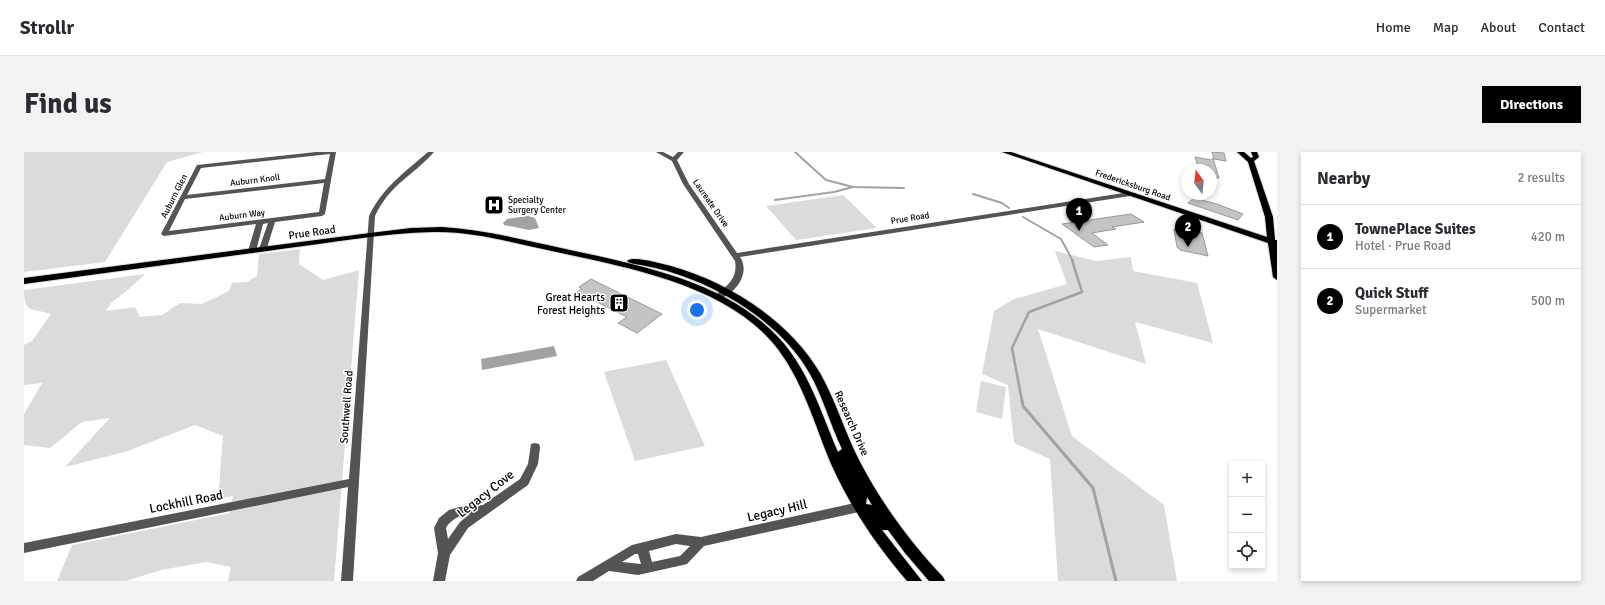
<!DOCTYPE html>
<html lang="en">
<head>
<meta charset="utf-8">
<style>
  :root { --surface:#fff; --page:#f2f2f3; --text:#2b2b33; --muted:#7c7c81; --line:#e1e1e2; --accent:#000 }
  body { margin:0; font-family:Signika,sans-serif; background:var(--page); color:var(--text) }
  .controls { position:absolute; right:12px; bottom:12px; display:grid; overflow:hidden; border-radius:0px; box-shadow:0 2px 6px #0003 }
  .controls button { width:36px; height:36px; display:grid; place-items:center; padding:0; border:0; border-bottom:1px solid var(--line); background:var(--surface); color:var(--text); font:20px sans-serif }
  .compass { position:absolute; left:1157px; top:12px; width:36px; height:36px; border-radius:50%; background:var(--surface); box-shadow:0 2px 6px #0003; rotate:345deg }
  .you { position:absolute; left:673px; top:158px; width:14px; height:14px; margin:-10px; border:3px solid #fff; border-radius:50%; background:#1a73e8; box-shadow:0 0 0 6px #1a73e833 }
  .badge { display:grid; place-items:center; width:26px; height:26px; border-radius:50%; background:var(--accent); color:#fff; font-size:13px; font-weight:700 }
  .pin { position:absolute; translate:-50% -33px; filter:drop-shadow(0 1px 2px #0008) }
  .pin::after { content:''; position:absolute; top:21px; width:14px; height:12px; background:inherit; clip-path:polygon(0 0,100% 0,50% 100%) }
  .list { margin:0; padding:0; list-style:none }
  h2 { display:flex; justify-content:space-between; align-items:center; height:52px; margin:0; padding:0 16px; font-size:17px }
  h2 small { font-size:13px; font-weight:400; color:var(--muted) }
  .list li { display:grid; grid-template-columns:26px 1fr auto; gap:12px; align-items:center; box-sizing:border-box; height:64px; padding:0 16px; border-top:1px solid var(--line) }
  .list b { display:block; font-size:15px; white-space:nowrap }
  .list p { margin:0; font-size:13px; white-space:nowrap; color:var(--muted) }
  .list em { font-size:13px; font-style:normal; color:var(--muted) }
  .icon { flex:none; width:22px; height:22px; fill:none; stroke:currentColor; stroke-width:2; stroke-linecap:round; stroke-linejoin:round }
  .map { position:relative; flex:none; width:1253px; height:429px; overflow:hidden; border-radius:0px }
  header { display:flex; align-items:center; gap:24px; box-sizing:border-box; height:56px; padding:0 20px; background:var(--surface); border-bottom:1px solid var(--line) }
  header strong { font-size:19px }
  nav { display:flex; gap:22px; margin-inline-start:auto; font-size:14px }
  .intro { display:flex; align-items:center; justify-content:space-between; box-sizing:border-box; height:96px; padding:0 24px }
  h1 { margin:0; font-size:28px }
  .button { padding:10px 18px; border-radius:0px; background:var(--accent); color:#fff; font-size:14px; font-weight:700 }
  main { display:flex; gap:24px; padding:0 24px }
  aside { flex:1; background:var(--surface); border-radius:0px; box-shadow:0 2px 6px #0003 }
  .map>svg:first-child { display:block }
</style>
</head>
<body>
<header>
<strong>Strollr</strong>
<nav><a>Home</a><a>Map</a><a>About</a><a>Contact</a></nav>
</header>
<div class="intro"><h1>Find us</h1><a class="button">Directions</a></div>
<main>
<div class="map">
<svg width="1253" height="429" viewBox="0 0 1253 429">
  <rect width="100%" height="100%" fill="#fff"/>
  <g fill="#dbdbdb">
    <polygon points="0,0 179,0 143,10 81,110 0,120"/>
    <polygon points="819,43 853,76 772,88 742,54"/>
    <path d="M276,97L275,112L299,128L335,118L310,429H204L207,415L182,410L137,418L102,429H33L48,393L206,361L209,344L194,347L199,284L171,273L101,300L41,315L86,266L58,270L26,296L0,293V262L18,231L0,233V193L8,189L27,162C8,156 0,162 0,138L121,122L105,137L87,151L82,159L111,155L116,165L138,163L156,151L178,152L205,139L208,131L223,130L233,124L235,102Z"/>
    <polygon points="1031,99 1072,109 1107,105 1109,119 1173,131 1189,191 1111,170 1122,212 1014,177 1048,284 1140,353 1153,429 1034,429 1026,307 990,291 984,233 958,222 970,159 990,147 1043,132"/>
    <polygon points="642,208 681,294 611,309 580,220"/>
    <polygon points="957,229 982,235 978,267 952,260"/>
  </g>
  <g fill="#a2a2a2">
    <polygon points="504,64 511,66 515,76 505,78 480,73 479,71 483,67"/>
    <polygon points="530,194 533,204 458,218 457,207"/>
  </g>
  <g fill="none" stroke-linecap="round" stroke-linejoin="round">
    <g stroke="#a2a2a2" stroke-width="2">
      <polyline points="771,0 802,28 829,35 880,36"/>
      <polyline points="949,42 978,51 985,56"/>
      <polyline points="751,48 810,40 829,35"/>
      <polyline points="999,65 1037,87 1049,109"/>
    </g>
    <polyline stroke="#a2a2a2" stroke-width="2.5" points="998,249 988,196 1005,160 1058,140 1048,108"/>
    <polyline stroke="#a2a2a2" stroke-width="3" points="998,248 999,254 1069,336 1092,429"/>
  </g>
  <g fill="#c4c4c4" stroke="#989898">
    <polygon points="1188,0 1200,1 1202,9 1190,7"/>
    <polygon points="1171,5 1187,8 1189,6 1195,26 1187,25 1187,18 1175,18"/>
    <polygon points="1170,46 1193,52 1219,62 1214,68 1164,51"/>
    <polygon points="1107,62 1120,70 1088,75 1092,77 1068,81 1084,93 1070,95 1038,72"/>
    <polygon points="1155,73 1178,81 1184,104 1156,98 1153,95 1150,77"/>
    <polygon points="567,127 638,162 613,181 594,171 603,165 553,140 558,137 555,135"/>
  </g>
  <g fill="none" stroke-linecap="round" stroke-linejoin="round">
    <g stroke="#dbdbdb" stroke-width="2">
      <g id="major">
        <polygon points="978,0 987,0 1243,85 1241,65 1224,10 1213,0 1220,0 1227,6 1229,5 1227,0 1233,0 1235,5 1230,9 1249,65 1251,88 1253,88 1253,128 1249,125 1244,91"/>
        <path d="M418,75C455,77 491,86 528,94C604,111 699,126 754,185C785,218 797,261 814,300L818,297C806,272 799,245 786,222C762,179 714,146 669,128C652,121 635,116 617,113C612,112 606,112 603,109C609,103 638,112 647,114C704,130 765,168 796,221C812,249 821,281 836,310C858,352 886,390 919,425L921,429H905L881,401L864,378H858L898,429H883C853,394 827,356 808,314C790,272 779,227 749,191C699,132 601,115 528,99C489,91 450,79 409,80C358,81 307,91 257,97C171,109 86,120 0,132V126L346,81L387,76ZM843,345L848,353L842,352Z"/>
      </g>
    </g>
    <g fill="#545454" fill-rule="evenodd">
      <path d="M292,0H312L301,62L298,64L251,70L242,99H236L235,97L244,71L239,72L232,99L228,101L224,99L232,72L140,84L137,82L173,13ZM306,2L301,27L163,43L177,16ZM300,31L295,60L145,79L161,47Z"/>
      <path d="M404,0H410C388,25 367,31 351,64L329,429H317L324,335L0,401V391L325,327L345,64C359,35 380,21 404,0Z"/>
      <path d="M632,0H639L649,5L654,0H660L653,8L665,32L713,101L1106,40L1109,42L1106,44L716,105C727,121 711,143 694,147H691L690,145L691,143C704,134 714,126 711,109L659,32L648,9Z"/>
      <path d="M511,291L515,292L516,295L514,312L504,333L444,376L426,403L421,429H409L414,401L410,376L415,366L425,358L435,355L459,353L496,327L504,312L507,292ZM446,362L436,370L424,387L422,376C427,367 436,363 446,362Z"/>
      <path d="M835,350L839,352L841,355L839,358L835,360L680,394L663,412L659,413L614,423L585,419L569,429H552L554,425L608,393L652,382L677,385ZM652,392L666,394L656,404L628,410L625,399ZM611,402H614L617,412L598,410Z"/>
    </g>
    <use href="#major" fill="#000" fill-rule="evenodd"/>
  </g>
  <defs>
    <g id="hospital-square" transform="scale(1)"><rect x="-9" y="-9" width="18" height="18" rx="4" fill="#000" stroke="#fff"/><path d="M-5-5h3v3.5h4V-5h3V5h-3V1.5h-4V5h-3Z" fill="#fff"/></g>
    <g id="building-square" transform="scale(1)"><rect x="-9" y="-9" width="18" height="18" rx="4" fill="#000" stroke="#fff"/><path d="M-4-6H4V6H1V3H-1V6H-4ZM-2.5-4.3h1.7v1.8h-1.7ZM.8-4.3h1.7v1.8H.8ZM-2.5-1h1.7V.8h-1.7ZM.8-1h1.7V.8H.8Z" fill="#fff"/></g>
  </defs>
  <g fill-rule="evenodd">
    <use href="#hospital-square" x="470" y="53"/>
    <use href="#building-square" x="595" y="151"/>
  </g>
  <g text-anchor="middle" stroke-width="3" stroke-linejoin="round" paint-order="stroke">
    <g font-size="9" fill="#000" stroke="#fff">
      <text transform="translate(231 28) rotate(-7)" y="3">Auburn Knoll</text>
      <text transform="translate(1109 33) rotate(19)" y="3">Fredericksburg Road</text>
      <text transform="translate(150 44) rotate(-63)" y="3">Auburn Glen</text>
      <text transform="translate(687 51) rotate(55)" y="3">Laureate Drive</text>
      <text transform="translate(218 63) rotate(-7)" y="3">Auburn Way</text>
      <text transform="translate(886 66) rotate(-9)" y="3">Prue Road</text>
    </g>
    <g font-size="9" fill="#000" stroke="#fff" text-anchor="start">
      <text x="484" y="51">Specialty<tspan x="484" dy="10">Surgery Center</tspan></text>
    </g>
    <g font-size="11" fill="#000" stroke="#fff">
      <text transform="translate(288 80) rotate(-8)" y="4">Prue Road</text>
      <text transform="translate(322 255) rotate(-86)" y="4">Southwell Road</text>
      <text transform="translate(828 271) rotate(66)" y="4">Research Drive</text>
    </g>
    <g font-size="11" fill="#000" stroke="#fff" text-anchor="end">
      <text x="581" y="149">Great Hearts<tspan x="581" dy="13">Forest Heights</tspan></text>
    </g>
    <g font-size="13" fill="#000" stroke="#fff">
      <text transform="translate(461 341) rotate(-38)" y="5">Legacy Cove</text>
      <text transform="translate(162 349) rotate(-11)" y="5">Lockhill Road</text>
      <text transform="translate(753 358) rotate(-13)" y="5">Legacy Hill</text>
    </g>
  </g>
</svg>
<div class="controls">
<button>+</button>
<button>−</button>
<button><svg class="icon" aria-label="locate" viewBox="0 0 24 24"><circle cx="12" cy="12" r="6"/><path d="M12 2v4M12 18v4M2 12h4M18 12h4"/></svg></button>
</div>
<svg class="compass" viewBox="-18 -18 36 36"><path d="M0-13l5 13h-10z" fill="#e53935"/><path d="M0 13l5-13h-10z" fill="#7c7c81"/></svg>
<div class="you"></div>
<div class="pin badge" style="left:1055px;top:79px">1</div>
<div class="pin badge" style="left:1164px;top:95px">2</div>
</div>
<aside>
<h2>Nearby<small>2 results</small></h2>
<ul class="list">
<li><span class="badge">1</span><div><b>TownePlace Suites</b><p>Hotel · Prue Road</p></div><em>420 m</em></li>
<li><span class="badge">2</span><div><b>Quick Stuff</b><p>Supermarket</p></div><em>500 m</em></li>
</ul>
</aside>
</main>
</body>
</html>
